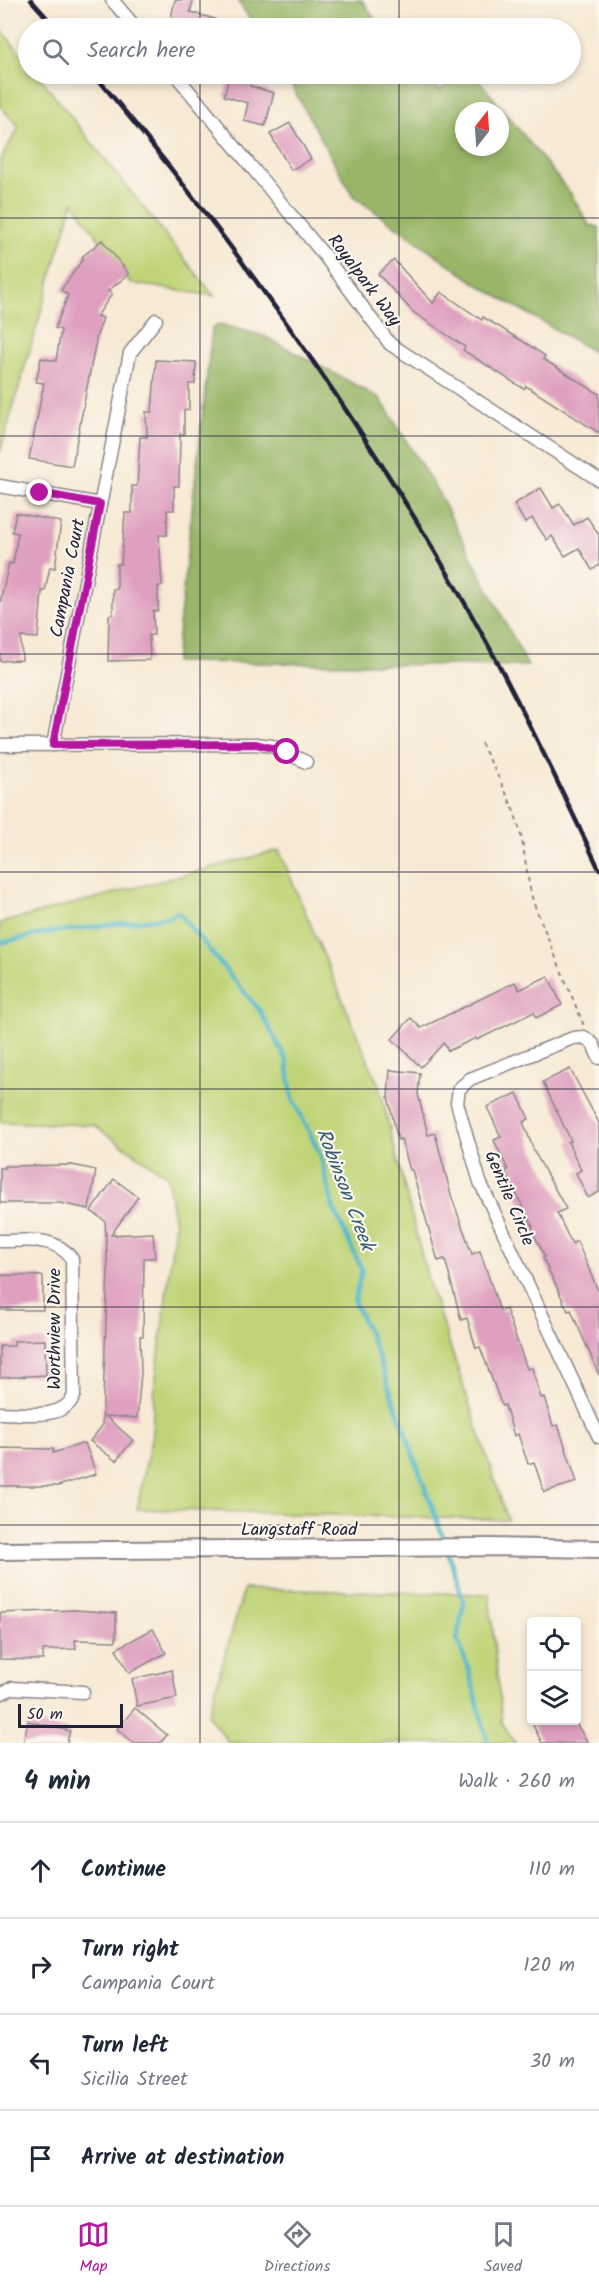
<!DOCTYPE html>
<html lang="en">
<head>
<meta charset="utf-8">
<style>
  :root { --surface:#fff; --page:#f2f2f3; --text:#1f2937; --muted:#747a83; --line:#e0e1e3; --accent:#b5179e }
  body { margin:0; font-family:Kalam,sans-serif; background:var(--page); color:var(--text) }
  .controls { position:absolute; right:18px; bottom:18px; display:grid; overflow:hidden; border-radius:6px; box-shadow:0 3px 9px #0003 }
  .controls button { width:54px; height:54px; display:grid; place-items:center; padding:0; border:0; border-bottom:2px solid var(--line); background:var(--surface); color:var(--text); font:30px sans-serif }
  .compass { position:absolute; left:455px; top:102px; width:54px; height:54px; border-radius:50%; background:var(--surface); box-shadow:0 3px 9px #0003; rotate:17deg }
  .scale { position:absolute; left:18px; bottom:15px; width:105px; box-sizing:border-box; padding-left:6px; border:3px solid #22223b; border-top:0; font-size:16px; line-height:21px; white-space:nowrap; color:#22223b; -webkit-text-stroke:4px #fbf7ec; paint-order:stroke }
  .stop { position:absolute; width:18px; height:18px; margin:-14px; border:4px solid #b5179e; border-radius:50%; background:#fff }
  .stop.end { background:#b5179e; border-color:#fff; box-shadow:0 2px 6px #0008 }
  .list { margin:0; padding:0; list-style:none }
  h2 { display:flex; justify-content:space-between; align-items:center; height:78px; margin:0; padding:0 24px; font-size:26px }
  h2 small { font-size:20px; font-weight:400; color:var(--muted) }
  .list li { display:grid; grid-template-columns:39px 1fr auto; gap:18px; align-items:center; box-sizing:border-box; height:96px; padding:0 24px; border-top:2px solid var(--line) }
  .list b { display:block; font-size:22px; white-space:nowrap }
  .list p { margin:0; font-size:20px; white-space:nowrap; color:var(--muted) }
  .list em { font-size:20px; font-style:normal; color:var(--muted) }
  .icon { flex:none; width:33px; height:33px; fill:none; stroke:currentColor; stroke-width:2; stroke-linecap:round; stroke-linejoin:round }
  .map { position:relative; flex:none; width:599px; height:1743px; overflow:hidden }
  .search { position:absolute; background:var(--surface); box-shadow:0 3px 9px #0003; left:18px; right:18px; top:18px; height:66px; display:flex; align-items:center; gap:15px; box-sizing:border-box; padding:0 21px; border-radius:33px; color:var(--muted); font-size:22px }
  .sheet { height:462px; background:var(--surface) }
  nav { display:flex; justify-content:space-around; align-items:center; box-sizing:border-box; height:84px; border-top:2px solid var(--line); background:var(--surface); font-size:16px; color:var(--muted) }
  nav a { display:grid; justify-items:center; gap:3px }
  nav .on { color:var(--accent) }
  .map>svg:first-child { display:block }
</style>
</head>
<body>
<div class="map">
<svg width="599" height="1743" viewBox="0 0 599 1743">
  <rect width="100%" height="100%" fill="#fbf7ec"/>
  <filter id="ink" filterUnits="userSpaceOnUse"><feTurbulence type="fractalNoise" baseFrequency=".0167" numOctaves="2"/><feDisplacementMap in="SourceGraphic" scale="12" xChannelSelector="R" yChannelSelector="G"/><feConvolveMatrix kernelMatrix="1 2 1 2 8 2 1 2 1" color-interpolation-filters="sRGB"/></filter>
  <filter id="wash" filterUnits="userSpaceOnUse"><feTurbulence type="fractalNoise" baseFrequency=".008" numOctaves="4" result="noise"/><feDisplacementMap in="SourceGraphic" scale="24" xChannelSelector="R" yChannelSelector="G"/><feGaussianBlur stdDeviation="1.35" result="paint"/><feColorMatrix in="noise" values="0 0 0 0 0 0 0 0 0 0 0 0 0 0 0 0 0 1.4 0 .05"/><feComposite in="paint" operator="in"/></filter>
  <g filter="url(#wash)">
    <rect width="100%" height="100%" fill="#f7e9d4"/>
    <g fill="#c0d477" stroke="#717b59" stroke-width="1.5">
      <polygon points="0,28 28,63 28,74 37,74 214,296 130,283 73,202 0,452 0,160 19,127 0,106"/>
      <polygon points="279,850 379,1086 428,1280 508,1520 137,1509 152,1434 154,1395 175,1224 167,1176 93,1125 0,1122 0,923"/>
      <polygon points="244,1589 489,1594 502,1722 515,1743 229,1743 208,1715"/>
    </g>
    <g fill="#98b668" stroke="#5d6c52" stroke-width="1.5" fill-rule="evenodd">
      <polygon points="237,0 362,0 381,28 256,28"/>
      <path d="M285,74H424L441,91L452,74H474L571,194L589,225L599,227V355L480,286L353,196ZM464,111H500V147H464Z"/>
      <polygon points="219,324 264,336 380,398 439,494 528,666 175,662 212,329"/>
    </g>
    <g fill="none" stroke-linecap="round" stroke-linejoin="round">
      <g stroke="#4bb6c8" stroke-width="4.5">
        <polyline points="0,943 46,933 170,917 178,912 260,1011 287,1061 292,1097 320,1154 333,1207 362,1270 354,1301 373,1343 445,1543"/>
        <polyline points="448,1551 464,1603 457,1639 468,1667 488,1743"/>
      </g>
    </g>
    <g id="blocks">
      <g fill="#dfa0c0">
        <polygon points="175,0 193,0 190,12 215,19 213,28 189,28 190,23 171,18"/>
        <polygon points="230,74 254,74 250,86 274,93 265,126 244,121 248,103 224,96"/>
        <polygon points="290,123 311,159 291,170 270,134"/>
        <polygon points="102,240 129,274 108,291 112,294 97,316 103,318 97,335 72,466 29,459 44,383 36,382 41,358 56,361 61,330 55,328 68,295 61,290 83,259 82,257"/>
        <polygon points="394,260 433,303 441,292 482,320 483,317 527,344 545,356 543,359 599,394 599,433 526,386 524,389 463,350 465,347 413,312 378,274"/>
        <polygon points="156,360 196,362 195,384 189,384 189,410 184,410 184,434 180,434 179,486 174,486 174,510 167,510 167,535 159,535 162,586 158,586 158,611 153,611 154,635 149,635 150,660 108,661 109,615 113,614 113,589 117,589 117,564 121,564 125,513 132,513 132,486 137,486 140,437 147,437 146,412 152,412"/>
        <polygon points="541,488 553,508 560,504 574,525 587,517 599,535 599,565 592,570 579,548 565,556 552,536 547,540 532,518 525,523 514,504"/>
        <polygon points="16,513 61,522 55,568 50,567 45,591 42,591 38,638 21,637 22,660 0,661 0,603 9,563 13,564 18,533 12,532"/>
        <polygon points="548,976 562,1005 536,1018 534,1012 477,1040 476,1038 448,1051 444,1043 421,1067 392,1039 411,1018 421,1028 515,982 519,990"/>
        <polygon points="570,1069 599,1123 599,1192 588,1198 576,1173 581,1170 568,1142 571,1141 543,1082"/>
        <polygon points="390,1070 420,1073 418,1094 428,1135 435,1133 451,1195 472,1254 480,1251 500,1311 506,1309 527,1369 532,1368 541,1398 544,1397 553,1426 558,1425 577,1482 544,1492 534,1462 528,1464 518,1434 514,1436 505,1405 502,1406 480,1347 476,1348 467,1318 461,1320 445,1259 438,1261 412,1170 410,1170 401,1139 398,1140 388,1097"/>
        <polygon points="517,1093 529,1119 523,1122 535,1153 566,1209 557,1213 572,1244 577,1241 599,1293 599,1375 571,1310 568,1311 543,1258 545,1257 531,1228 533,1227 505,1172 508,1170 494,1140 501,1137 487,1107"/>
        <polygon points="72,1165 96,1170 89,1209 60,1203 0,1203 0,1168 5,1168 5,1166"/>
        <polygon points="114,1179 138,1197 111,1235 153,1233 155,1258 144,1258 143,1336 140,1336 141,1373 137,1418 105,1416 133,1440 116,1461 90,1441 102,1426 108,1269 105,1221 91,1211"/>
        <polygon points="0,1275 43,1276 43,1310 0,1310"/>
        <polygon points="45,1340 46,1375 0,1378 0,1346 14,1346 14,1341"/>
        <polygon points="85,1443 96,1474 58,1486 0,1486 0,1448 53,1449 53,1453"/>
        <polygon points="75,1610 116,1613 116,1641 75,1640 76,1649 43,1650 43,1660 0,1659 0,1613"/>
        <polygon points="153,1629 166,1653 129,1673 116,1649"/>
        <polygon points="172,1670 177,1698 137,1706 132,1679"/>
        <polygon points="135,1708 167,1735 160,1743 134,1743 117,1729"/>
        <polygon points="543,1720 574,1720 588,1743 542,1743 533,1725"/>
        <polygon points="28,1721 70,1731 67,1743 23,1743"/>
      </g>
    </g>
  </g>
  <g filter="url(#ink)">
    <use href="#blocks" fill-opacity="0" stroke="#8c8688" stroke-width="1.5"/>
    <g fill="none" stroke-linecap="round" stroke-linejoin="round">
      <g stroke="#8c8688" stroke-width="15">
        <g id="street">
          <polyline points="112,0 136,28"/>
          <polyline points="175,74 324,255 390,344 599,480"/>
          <polyline points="0,486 100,504"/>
          <polyline points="0,745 256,744 272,746 306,762"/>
          <polyline points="53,745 130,353 156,320"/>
          <polyline points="599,1058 593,1044 584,1037 573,1038 470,1079 459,1089 457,1103 480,1182 599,1437"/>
          <path d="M0,1241C27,1241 55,1235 72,1259L74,1396C63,1421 23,1413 0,1413"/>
          <polyline points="0,1694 12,1688 83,1692"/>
        </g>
      </g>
      <g stroke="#8c8688" stroke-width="20">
        <polyline id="secondary" points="0,1551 490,1547 599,1549"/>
      </g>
      <path stroke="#8c8688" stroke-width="2" stroke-dasharray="4.5 4.5" stroke-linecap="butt" d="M481,743C496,773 514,803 521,836C526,859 527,881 534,904L584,1026"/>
      <use href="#street" stroke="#fff" stroke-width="12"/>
      <use href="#secondary" stroke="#fff" stroke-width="16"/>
      <g stroke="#22223b" stroke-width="4.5">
        <polyline points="31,0 56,28"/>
        <path d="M94,74C242,251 376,440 487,643C527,717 563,793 599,869"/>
      </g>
    </g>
  </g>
  <g fill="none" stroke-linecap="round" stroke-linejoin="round" filter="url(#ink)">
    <polyline stroke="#b5179e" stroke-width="8" points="40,493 100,504 53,745 256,744 287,752"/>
  </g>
  <path fill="none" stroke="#22223b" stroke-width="1.5" stroke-opacity="0.55" d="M200,0V28M399,0V28M200,74V1743M399,74V1743M0,218H599M0,436H599M0,654H599M0,872H599M0,1089H599M0,1307H599M0,1525H599"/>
  <g text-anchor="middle" stroke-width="4.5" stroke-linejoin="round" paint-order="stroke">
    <g font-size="18" fill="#22223b" stroke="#fbf7ec">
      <text transform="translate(365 280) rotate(53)" y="6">Royalpark Way</text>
      <text transform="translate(67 578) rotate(-79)" y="6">Campania Court</text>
      <text transform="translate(510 1198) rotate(67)" y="6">Gentile Circle</text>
      <text transform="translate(54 1329) rotate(-90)" y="6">Worthview Drive</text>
      <text x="299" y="1535">Langstaff Road</text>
    </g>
    <g font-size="20" font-style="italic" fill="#325d73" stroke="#fbf7ec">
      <text transform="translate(346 1189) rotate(69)" y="7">Robinson Creek</text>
    </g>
  </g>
</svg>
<div class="controls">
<button><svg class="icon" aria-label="locate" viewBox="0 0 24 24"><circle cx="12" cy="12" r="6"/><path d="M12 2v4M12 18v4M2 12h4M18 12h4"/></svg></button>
<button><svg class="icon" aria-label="layers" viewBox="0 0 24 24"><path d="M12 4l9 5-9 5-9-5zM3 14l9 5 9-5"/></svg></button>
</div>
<svg class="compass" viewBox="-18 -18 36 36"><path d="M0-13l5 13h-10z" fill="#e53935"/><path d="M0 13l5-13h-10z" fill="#747a83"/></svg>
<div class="scale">50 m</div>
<div class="stop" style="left:287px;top:752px"></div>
<div class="stop end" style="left:40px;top:493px"></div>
<div class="search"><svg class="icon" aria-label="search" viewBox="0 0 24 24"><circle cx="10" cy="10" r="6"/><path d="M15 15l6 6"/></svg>Search here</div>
</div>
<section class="sheet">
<h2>4 min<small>Walk · 260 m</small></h2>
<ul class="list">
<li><svg class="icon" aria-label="ahead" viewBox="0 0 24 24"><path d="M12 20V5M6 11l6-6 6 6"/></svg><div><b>Continue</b></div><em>110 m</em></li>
<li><svg class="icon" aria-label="right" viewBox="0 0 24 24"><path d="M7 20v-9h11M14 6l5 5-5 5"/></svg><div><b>Turn right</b><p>Campania Court</p></div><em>120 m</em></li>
<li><svg class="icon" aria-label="left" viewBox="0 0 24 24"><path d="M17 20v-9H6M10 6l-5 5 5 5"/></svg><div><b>Turn left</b><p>Sicilia Street</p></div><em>30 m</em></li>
<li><svg class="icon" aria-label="arrive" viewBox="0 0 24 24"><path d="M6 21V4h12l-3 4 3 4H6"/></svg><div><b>Arrive at destination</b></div></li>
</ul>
</section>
<nav>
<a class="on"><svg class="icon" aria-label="map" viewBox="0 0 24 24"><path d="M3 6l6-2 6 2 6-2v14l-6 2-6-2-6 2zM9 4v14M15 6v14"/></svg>Map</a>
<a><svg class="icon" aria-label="directions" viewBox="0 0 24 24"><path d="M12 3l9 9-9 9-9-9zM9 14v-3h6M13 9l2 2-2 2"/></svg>Directions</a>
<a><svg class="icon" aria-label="saved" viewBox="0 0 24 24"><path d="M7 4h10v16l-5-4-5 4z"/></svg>Saved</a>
</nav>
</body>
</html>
